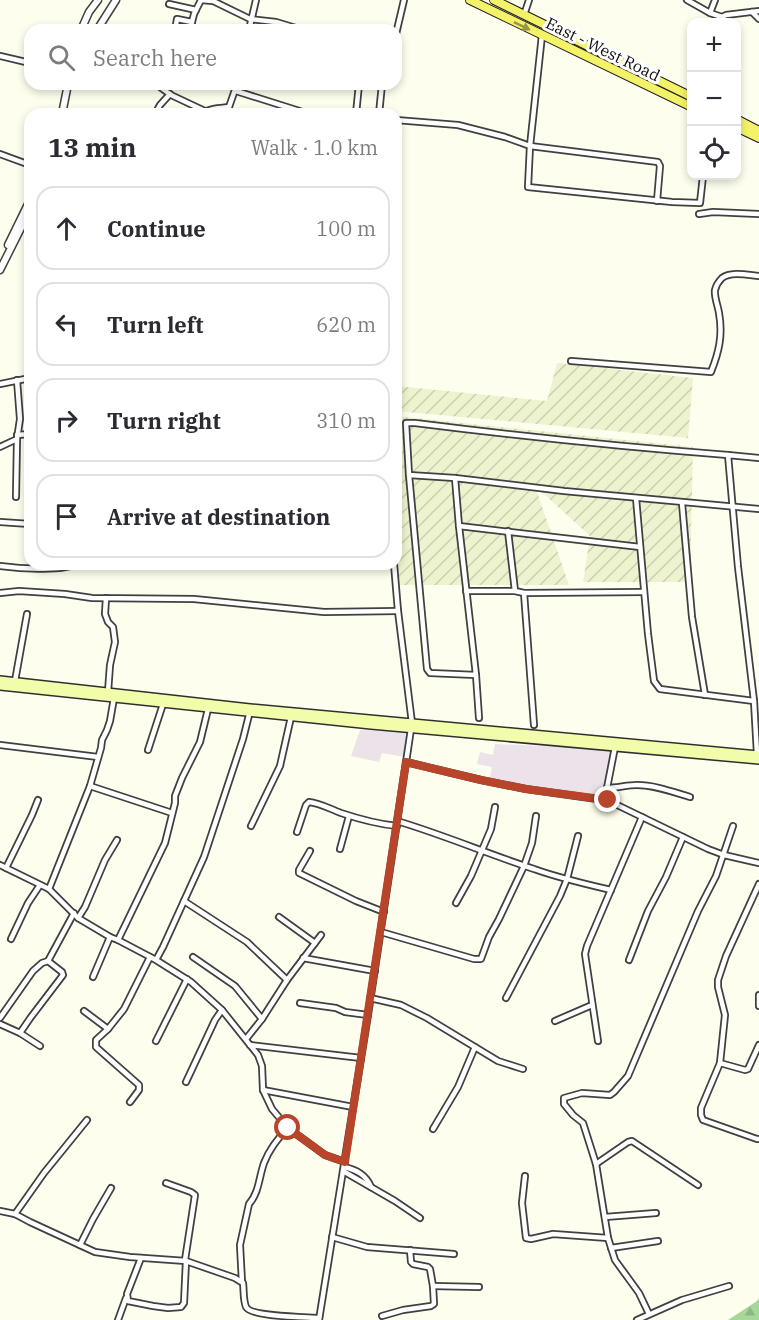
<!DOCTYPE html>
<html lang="en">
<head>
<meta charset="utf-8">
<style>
  :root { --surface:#fff; --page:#f2f2f3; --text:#2b2b33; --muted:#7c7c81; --line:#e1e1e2 }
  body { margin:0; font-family:"IBM Plex Serif",serif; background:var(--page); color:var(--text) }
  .controls { position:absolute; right:18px; top:18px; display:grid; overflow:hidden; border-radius:12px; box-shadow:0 3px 9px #0003 }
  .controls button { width:54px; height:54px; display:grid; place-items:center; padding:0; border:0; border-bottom:2px solid var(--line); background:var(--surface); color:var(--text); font:30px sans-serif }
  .stop { position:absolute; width:18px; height:18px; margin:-14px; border:4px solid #b8452a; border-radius:50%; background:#fff }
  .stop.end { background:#b8452a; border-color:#fff; box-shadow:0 2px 6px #0008 }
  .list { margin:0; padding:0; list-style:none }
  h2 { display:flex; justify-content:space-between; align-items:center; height:78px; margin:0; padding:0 24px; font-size:26px }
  h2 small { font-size:20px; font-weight:400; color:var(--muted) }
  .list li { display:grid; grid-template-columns:39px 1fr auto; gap:18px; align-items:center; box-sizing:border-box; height:84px; margin:0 12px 12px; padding:0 12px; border:2px solid var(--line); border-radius:18px }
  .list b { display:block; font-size:22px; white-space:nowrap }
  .list em { font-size:20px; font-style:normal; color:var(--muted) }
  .icon { flex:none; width:33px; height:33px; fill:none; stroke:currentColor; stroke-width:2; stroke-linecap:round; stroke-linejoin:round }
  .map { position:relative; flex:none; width:759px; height:1320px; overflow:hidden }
  .search { position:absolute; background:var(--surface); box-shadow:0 3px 9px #0003; left:24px; top:24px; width:378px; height:66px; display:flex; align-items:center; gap:15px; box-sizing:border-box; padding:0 21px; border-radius:18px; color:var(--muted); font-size:22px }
  .panel { position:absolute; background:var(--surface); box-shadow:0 3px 9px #0003; left:24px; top:108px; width:378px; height:462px; border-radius:18px }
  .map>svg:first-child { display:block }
</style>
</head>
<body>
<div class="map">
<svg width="759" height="1320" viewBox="0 0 759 1320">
  <defs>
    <pattern id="farmland-furrows" width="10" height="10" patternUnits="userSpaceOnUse" patternTransform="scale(1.5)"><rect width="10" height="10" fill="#eef3cf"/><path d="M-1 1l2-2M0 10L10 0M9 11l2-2" fill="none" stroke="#cbcfb1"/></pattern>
    <pattern id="forest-firs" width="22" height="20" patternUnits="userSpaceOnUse" patternTransform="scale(1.5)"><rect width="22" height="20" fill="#a6d899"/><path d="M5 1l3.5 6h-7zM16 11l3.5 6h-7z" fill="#8eb883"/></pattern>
  </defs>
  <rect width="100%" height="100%" fill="#fefeee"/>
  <g fill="#ece2ea">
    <polygon points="386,729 410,730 405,757 382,753 379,762 351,756 360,730 384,731"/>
    <polygon points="495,744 613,749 604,798 489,781 492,767 477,764 480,752 493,755"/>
  </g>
  <g fill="url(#farmland-furrows)">
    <polygon points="557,363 693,378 688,438 396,411 396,386 547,401"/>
    <polygon points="396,416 693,447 690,582 583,582 590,536 535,486 569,585 399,585 396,549"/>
  </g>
  <polygon fill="url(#forest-firs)" points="759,1298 759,1320 728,1320 757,1301"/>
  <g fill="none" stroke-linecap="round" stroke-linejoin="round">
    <g stroke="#404040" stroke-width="8">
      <g id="minor">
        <polyline points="687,0 710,13 722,17"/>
        <polyline points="169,4 196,10"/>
        <polyline points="752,12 759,19"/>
        <polyline points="710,13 715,0"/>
        <polyline points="524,15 529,0"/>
        <polyline points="720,22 722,17 726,15 759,11"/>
        <polyline points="175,30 177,19 192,22"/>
        <polyline points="190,30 194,14 201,0 213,1 250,19 276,22 296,28 311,30"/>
        <polyline points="249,30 256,0"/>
        <polyline points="396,34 404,0"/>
        <polyline points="542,35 530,146 528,187 672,202 700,203 703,176"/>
        <polyline points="0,56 30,63"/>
        <polyline points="156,84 171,95 205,111"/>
        <polyline points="236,91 309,114"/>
        <polyline points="155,114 160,105 170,94"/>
        <path d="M202,114C209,108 220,108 229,107"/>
        <polyline points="228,114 229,107 237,84"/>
        <polyline points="356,114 359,84"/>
        <polyline points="379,114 382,84"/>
        <polyline points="396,120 458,125 505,137 530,146 658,162 660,166 657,201"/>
        <polyline points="0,154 30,165"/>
        <polyline points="699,214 713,212 759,214"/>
        <path d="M571,361L711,372C719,352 723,335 719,313C718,306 714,297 715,290C716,286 719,281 722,278C731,271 748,275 759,276"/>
        <polyline points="0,384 30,378"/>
        <polyline points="17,435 30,434"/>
        <polyline points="0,447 17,439 20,419 17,380"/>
        <path d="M728,455C623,447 519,436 415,423H406L409,475L427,669L430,673L476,675L459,526L455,478L564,491L759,509"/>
        <polyline points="409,475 455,478"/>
        <polyline points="16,497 17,439"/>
        <polyline points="636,498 648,634 654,681 660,689 754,701"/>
        <polyline points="682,503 692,617 705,695"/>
        <polyline points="0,522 30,524"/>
        <polyline points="459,526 640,547"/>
        <polyline points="508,531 515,591 524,593 644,592"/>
        <polyline points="394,564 398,611 412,723"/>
        <path d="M0,566C16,568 63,572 75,564"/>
        <polyline points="466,591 515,591"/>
        <polyline points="0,593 19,591 65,594 92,598 194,599 324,612 398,611"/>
        <polyline points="524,593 534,725"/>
        <polyline points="106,598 105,614 108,622 113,627 115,642 110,665 108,692"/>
        <polyline points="476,675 479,718"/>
        <polyline points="15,681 27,614"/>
        <polyline points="0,745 98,757"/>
        <polyline points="615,747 607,788 608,799 611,802 708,849 724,855 759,863"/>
        <polyline points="148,750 163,704"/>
        <polyline points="757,754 754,701 738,567 728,455 759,458"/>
        <polyline points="406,762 481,780 526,789 604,800 608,799"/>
        <polyline points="90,786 172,813"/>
        <path d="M607,788C617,788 627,785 637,785C655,785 673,792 690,797"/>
        <path d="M397,821C444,835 488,854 534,869C559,878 585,884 611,890"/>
        <polyline points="251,826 280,766 291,717"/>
        <path d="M297,832L306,805L309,802C320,803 330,809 341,813C359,819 377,824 397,826"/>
        <polyline points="340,849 349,816"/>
        <polyline points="310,851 299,870 299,873 356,901 384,912"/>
        <polyline points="0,865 49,889 78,918 110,937 118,940 156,960 191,982 222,1010 258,1055 262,1066 263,1090 272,1109 288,1128 325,1155 345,1162"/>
        <polyline points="6,868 32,815 38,800"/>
        <polyline points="759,884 726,956 718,980 718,987 725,1015 720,1063 745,1070 748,1069 759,1045"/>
        <polyline points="49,889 90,786 101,748 102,740 107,730 110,721 114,698"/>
        <polyline points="184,901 247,942 287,980"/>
        <polyline points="456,903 471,876 491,829 495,807"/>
        <polyline points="279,917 315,943"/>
        <polyline points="78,918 85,907 105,860 117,840"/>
        <polyline points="381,932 474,959 481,959 489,937 499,919 524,866 532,843 536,816"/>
        <polyline points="11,939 28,903 40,885"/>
        <polyline points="118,940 165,843 175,803 175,796 182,778 200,742 208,709"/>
        <polyline points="193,957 235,986 262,1019"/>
        <polyline points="303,958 375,971"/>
        <polyline points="156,960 163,947 204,857 243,739 250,711"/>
        <polyline points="629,960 648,911 666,877 683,837"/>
        <polyline points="93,977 110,937"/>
        <polyline points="759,995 759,1006"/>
        <polyline points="370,998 401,1005 427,1018 498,1061 523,1069"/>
        <polyline points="506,998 560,896 567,879 578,836"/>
        <polyline points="300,1003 336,1008 345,1012 368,1015"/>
        <polyline points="84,1011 108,1029"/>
        <polyline points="0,1018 33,971 42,963 48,961"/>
        <polyline points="555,1021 592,1005"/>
        <polyline points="0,1024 20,1033 40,1046"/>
        <polyline points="20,1033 31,1017 63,975 62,972 48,961 74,913"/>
        <polyline points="246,1039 262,1019 287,980 321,935"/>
        <polyline points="156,1041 187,979"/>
        <polyline points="598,1041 585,954 587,946 642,817"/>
        <polyline points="250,1045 361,1058"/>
        <polyline points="720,1063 701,1108 701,1115 703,1120 757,1139 759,1139"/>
        <polyline points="186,1082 215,1020 222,1010"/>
        <polyline points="263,1090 353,1107"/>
        <polyline points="130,1102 139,1090 139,1085 96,1047 96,1040 108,1029 124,1009 150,957"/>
        <polyline points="433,1129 458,1087 475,1047"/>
        <polyline points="596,1164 628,1142 632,1141 698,1185"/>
        <path d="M344,1167C357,1170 366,1175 371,1187"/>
        <polyline points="343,1171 395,1201 420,1218"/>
        <polyline points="525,1176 522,1203 526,1238 531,1239 553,1234 608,1238"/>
        <polyline points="166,1183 191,1192 195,1195 185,1260"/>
        <path d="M0,1211L15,1214L30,1222L95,1252L130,1257L186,1261L235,1278L243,1283C244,1290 243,1300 246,1307C251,1317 307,1317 319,1318"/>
        <polyline points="15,1214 44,1173 87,1120"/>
        <polyline points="605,1217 656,1213"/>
        <polyline points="332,1237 367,1247 454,1254"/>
        <polyline points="80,1245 93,1219 111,1188"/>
        <polyline points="611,1248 658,1241"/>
        <polyline points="141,1258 127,1294 128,1301 153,1306 168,1308 181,1307 184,1303 186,1261"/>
        <path d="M242,1282L240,1245L249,1204C259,1193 259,1177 264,1163C269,1150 278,1138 288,1128"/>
        <polyline points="433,1286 479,1287"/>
        <polyline points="649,1314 639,1293 615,1260 608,1238 596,1164 583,1123 573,1115 564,1104 564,1098 582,1093 610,1095 614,1092 628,1076 698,911 716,876 733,826"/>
        <polyline points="382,1316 403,1310 431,1306 434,1304 433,1286 430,1269 428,1267 413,1264 411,1262 410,1250"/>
        <polyline points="118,1320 126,1298"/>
        <polyline points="319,1320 368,1015 411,729"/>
        <polyline points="637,1320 682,1300 729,1286"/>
      </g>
    </g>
    <g stroke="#404040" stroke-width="9">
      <g id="tertiary">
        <polyline points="81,30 89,12 98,0"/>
        <polyline points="97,30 116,0"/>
        <polyline points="62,114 68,84"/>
        <polyline points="8,245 30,200"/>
        <polyline points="0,270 30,210"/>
      </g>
    </g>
    <g stroke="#2f2f2f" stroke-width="10">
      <g id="secondary">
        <polyline points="0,680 250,708 759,755"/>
        <polyline points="0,686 371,725 759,760"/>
      </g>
    </g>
    <g stroke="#1e1e1e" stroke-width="10">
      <g id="primary">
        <polyline points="470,0 692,107"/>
        <polyline points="494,0 692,97"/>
        <polyline points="736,119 759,131"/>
        <polyline points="736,127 759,138"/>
      </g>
    </g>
    <use href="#minor" stroke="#fff" stroke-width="4.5"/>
    <use href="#tertiary" stroke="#fff" stroke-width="6"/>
    <use href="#secondary" stroke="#f2fcab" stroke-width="7"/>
    <use href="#primary" stroke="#f3f269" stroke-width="8"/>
  </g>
  <defs><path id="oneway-solid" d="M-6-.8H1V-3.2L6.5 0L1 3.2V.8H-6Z" transform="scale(1.5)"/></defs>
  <use fill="#979644" href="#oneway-solid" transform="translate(522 26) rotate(26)"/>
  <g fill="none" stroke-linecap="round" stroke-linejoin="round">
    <polyline stroke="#b8452a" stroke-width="8" points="288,1128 325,1155 345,1162 406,762 481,780 526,789 608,800"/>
  </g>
  <g text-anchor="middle" stroke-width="6" stroke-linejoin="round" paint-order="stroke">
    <g font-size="16" fill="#0d0d0d" stroke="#fff">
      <text transform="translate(603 49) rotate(26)" y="6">East - West Road</text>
    </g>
  </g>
</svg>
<div class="controls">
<button>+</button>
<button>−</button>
<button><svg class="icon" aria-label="locate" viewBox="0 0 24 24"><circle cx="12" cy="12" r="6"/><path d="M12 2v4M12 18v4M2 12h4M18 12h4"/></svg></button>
</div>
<div class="stop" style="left:288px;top:1128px"></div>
<div class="stop end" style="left:608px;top:800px"></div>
<div class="search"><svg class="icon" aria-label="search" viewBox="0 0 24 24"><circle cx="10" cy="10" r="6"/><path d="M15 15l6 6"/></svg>Search here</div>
<section class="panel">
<h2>13 min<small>Walk · 1.0 km</small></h2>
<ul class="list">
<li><svg class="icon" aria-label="ahead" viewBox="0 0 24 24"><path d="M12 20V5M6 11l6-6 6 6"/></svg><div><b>Continue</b></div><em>100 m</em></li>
<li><svg class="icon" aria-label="left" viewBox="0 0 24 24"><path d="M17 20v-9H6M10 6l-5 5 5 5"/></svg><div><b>Turn left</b></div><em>620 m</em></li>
<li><svg class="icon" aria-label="right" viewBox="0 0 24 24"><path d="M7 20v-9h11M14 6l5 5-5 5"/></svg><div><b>Turn right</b></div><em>310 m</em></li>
<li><svg class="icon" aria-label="arrive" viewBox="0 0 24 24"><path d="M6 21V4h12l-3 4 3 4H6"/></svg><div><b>Arrive at destination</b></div></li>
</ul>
</section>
</div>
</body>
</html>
